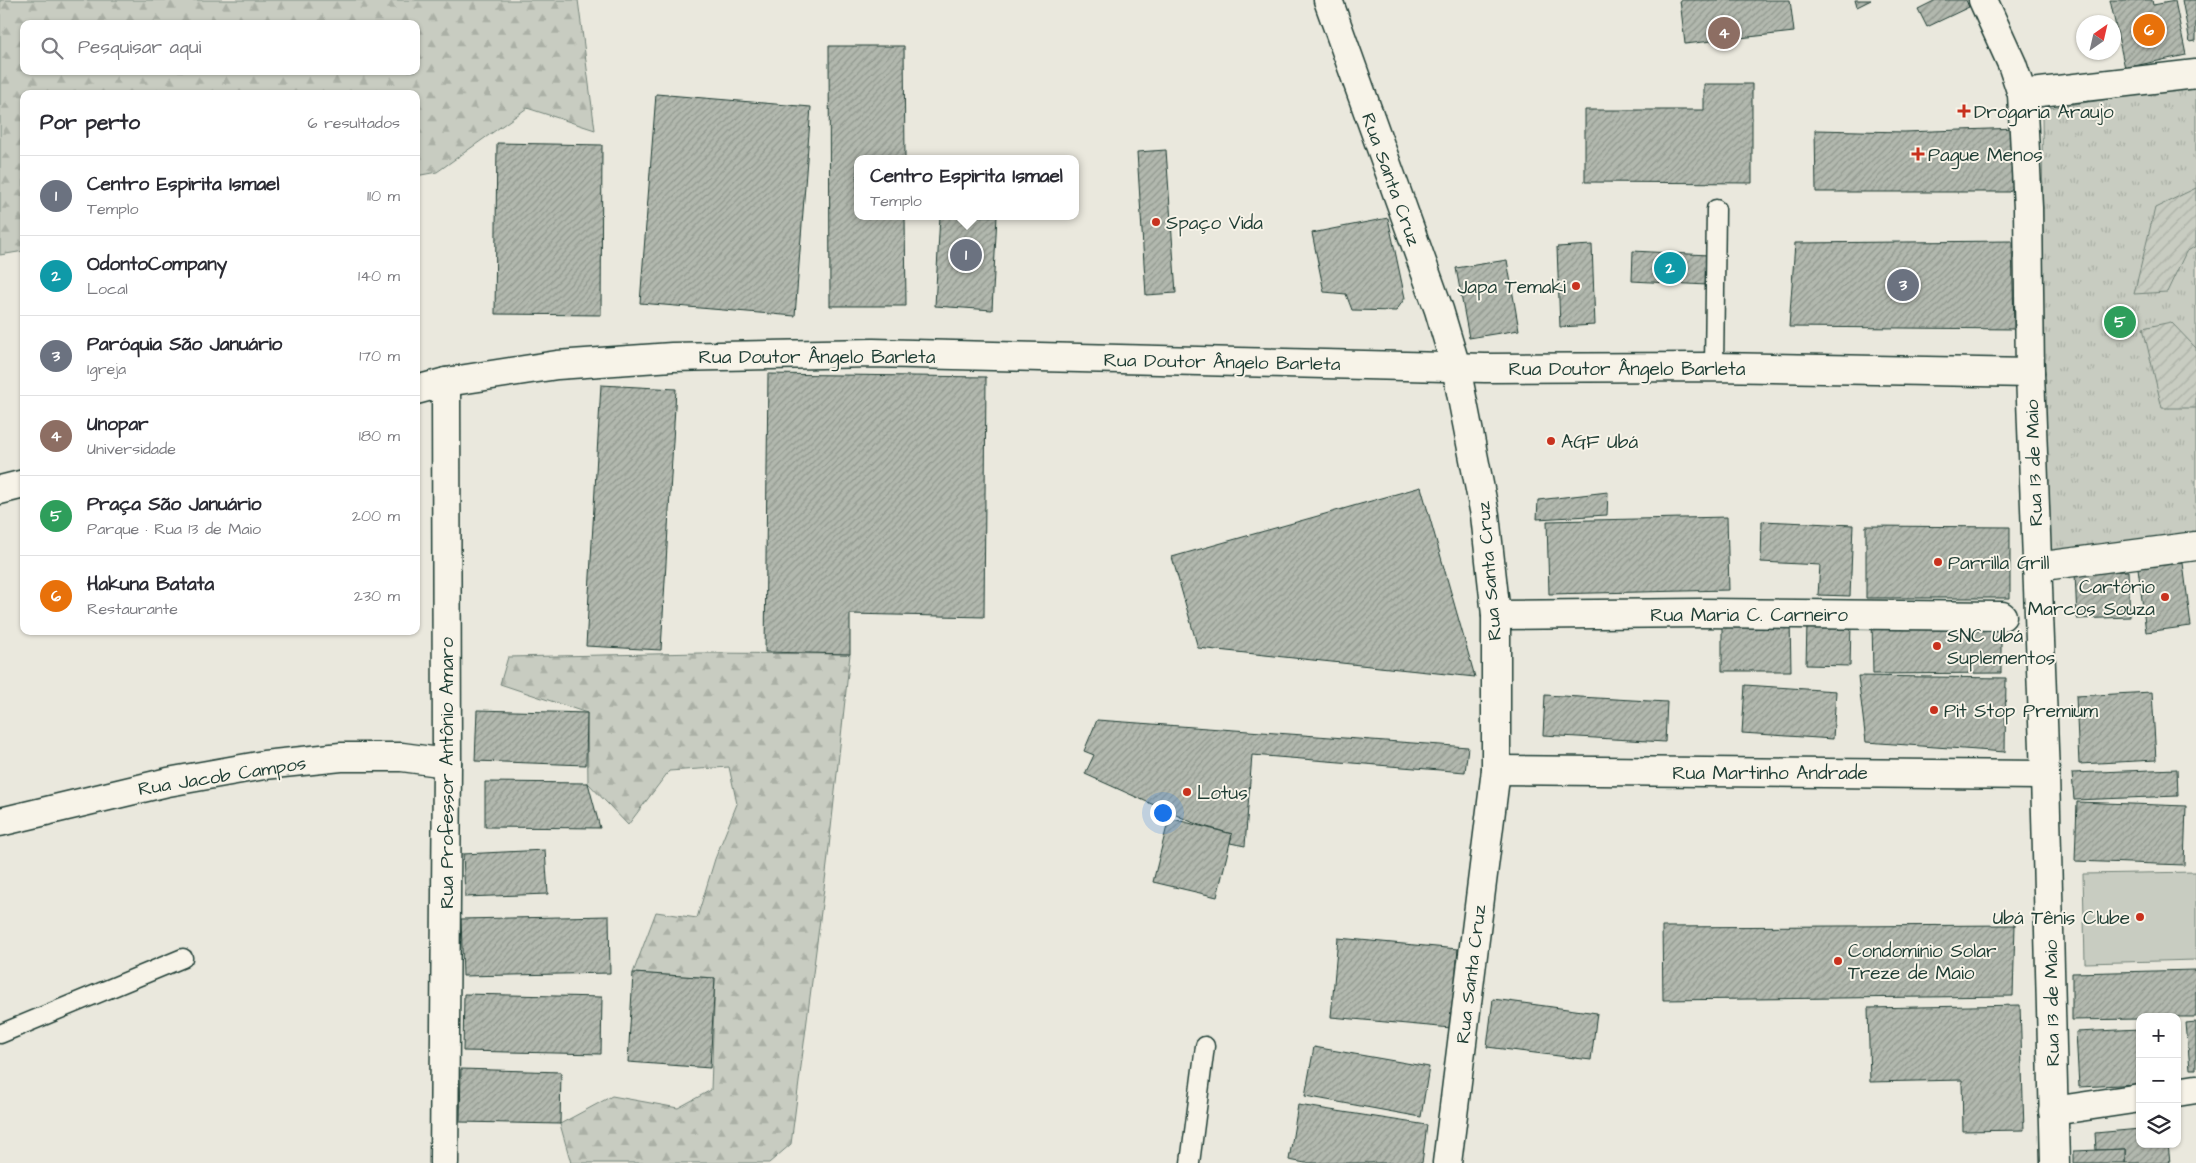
<!DOCTYPE html>
<html lang="pt">
<head>
<meta charset="utf-8">
<style>
  :root { --surface:#fff; --page:#f2f2f3; --text:#2b2b33; --muted:#7c7c81; --line:#e1e1e2; --accent:#1a73e8 }
  body { margin:0; font-family:"Architects Daughter",sans-serif; background:var(--page); color:var(--text) }
  .controls { position:absolute; right:15px; bottom:15px; display:grid; overflow:hidden; border-radius:10px; box-shadow:0 1px 4px #0004 }
  .controls button { width:45px; height:45px; display:grid; place-items:center; padding:0; border:0; border-bottom:1px solid var(--line); background:var(--surface); color:var(--text); font:25px sans-serif }
  .compass { position:absolute; left:2076px; top:15px; width:45px; height:45px; border-radius:50%; background:var(--surface); box-shadow:0 1px 4px #0004; rotate:34deg }
  .you { position:absolute; left:1162px; top:812px; width:18px; height:18px; margin:-12px; border:4px solid #fff; border-radius:50%; background:#1a73e8; box-shadow:0 0 0 8px #1a73e833 }
  .badge { display:grid; place-items:center; width:32px; height:32px; border-radius:50%; background:var(--accent); color:#fff; font-size:16px; font-weight:700 }
  .pin { position:absolute; translate:-50% -50%; border:2px solid #fff; box-shadow:0 1px 5px #0006 }
  .popup { position:absolute; left:854px; top:155px; width:225px; height:65px; box-sizing:border-box; display:grid; place-content:center; border-radius:10px; background:var(--surface); filter:drop-shadow(0 1px 4px #0005); font-size:16px; white-space:nowrap; color:var(--muted) }
  .popup b { font-size:19px; color:var(--text) }
  .popup::after { content:''; position:absolute; left:50%; top:100%; margin-left:-10px; border:10px solid transparent; border-top-color:var(--surface) }
  .list { margin:0; padding:0; list-style:none }
  h2 { display:flex; justify-content:space-between; align-items:center; height:65px; margin:0; padding:0 20px; font-size:21px }
  h2 small { font-size:16px; font-weight:400; color:var(--muted) }
  .list li { display:grid; grid-template-columns:32px 1fr auto; gap:15px; align-items:center; box-sizing:border-box; height:80px; padding:0 20px; border-top:1px solid var(--line) }
  .list b { display:block; font-size:19px; white-space:nowrap }
  .list p { margin:0; font-size:16px; white-space:nowrap; color:var(--muted) }
  .list em { font-size:16px; font-style:normal; color:var(--muted) }
  .icon { flex:none; width:28px; height:28px; fill:none; stroke:currentColor; stroke-width:2; stroke-linecap:round; stroke-linejoin:round }
  .map { position:relative; flex:none; width:2196px; height:1163px; overflow:hidden }
  .search { position:absolute; background:var(--surface); box-shadow:0 1px 4px #0004; left:20px; top:20px; width:400px; height:55px; display:flex; align-items:center; gap:12px; box-sizing:border-box; padding:0 18px; border-radius:10px; color:var(--muted); font-size:19px }
  .panel { position:absolute; background:var(--surface); box-shadow:0 1px 4px #0004; left:20px; top:90px; width:400px; height:545px; border-radius:10px }
  .map>svg:first-child { display:block }
</style>
</head>
<body>
<div class="map">
<svg width="2196" height="1163" viewBox="0 0 2196 1163">
  <defs>
    <pattern id="forest-firs" width="22" height="20" patternUnits="userSpaceOnUse" patternTransform="scale(1.25)"><rect width="22" height="20" fill="#c8ccc1"/><path d="M5 1l3.5 6h-7zM16 11l3.5 6h-7z" fill="#abb0a6"/></pattern>
    <pattern id="park-tufts" width="24" height="20" patternUnits="userSpaceOnUse" patternTransform="scale(1.25)"><rect width="24" height="20" fill="#c8ccc1"/><path d="M3 7l-1-3M5 7V3M7 7l1-3M15 17l-1-3M17 17v-4M19 17l1-3" fill="none" stroke="#abb0a6"/></pattern>
    <pattern id="garden-furrows" width="10" height="10" patternUnits="userSpaceOnUse" patternTransform="scale(1.25)"><rect width="10" height="10" fill="#c8ccc1"/><path d="M-1 1l2-2M0 10L10 0M9 11l2-2" fill="none" stroke="#abb0a6"/></pattern>
    <pattern id="building-hatch" width="6" height="6" patternUnits="userSpaceOnUse" patternTransform="scale(1.25)"><rect width="6" height="6" fill="#b2b8ae"/><path d="M-1 1l2-2M0 6l6-6M5 7l2-2" fill="none" stroke="#90978e"/></pattern>
  </defs>
  <rect width="100%" height="100%" fill="#eae8dd"/>
  <filter id="ink" filterUnits="userSpaceOnUse"><feTurbulence type="fractalNoise" baseFrequency=".02" numOctaves="2"/><feDisplacementMap in="SourceGraphic" scale="10" xChannelSelector="R" yChannelSelector="G"/><feConvolveMatrix kernelMatrix="1 2 1 2 8 2 1 2 1" color-interpolation-filters="sRGB"/></filter>
  <g filter="url(#ink)">
    <g fill="url(#forest-firs)" stroke="#74847a" fill-rule="evenodd">
      <path d="M0,0H578L595,130L527,108L437,172L416,176V94H24V251L0,255ZM24,24H416V71H24Z"/>
      <polygon points="700,653 850,654 827,865 791,1144 769,1163 571,1163 560,1124 612,1096 678,1108 711,1090 715,978 633,973 656,912 697,918 715,859 737,804 729,767 669,771 628,825 588,783 587,713 500,684 508,657"/>
    </g>
    <polygon fill="url(#park-tufts)" stroke="#74847a" points="2196,86 2196,536 2045,556 2042,109"/>
    <g fill="url(#garden-furrows)" stroke="#74847a">
      <polygon points="2196,188 2196,246 2186,252 2167,292 2134,294 2155,208"/>
      <polygon points="2171,322 2196,348 2196,408 2162,408 2143,328"/>
    </g>
    <polygon fill="#c8ccc1" stroke="#74847a" points="2196,872 2196,960 2085,963 2083,874"/>
    <g fill="url(#building-hatch)" stroke="#1f3d34">
      <polygon points="1680,0 1790,0 1794,32 1685,44"/>
      <polygon points="1855,0 1871,0 1857,7"/>
      <polygon points="1936,0 1966,0 1969,7 1927,27 1918,9"/>
      <polygon points="2110,0 2152,0 2153,5 2175,1 2186,55 2125,68"/>
      <polygon points="2182,0 2196,0 2196,41 2190,42"/>
      <polygon points="829,46 904,46 905,159 857,159 857,216 905,216 906,306 830,306"/>
      <polygon points="1704,84 1752,84 1752,183 1585,182 1585,110 1704,110"/>
      <polygon points="656,94 811,107 795,316 640,303"/>
      <polygon points="2018,128 2022,176 2009,192 1816,192 1815,130 1904,132"/>
      <polygon points="497,143 602,145 601,315 495,314"/>
      <polygon points="1166,150 1176,293 1146,295 1137,152"/>
      <polygon points="940,216 997,216 992,310 935,306"/>
      <polygon points="1388,218 1405,298 1396,311 1352,310 1346,294 1324,292 1312,233"/>
      <polygon points="2012,241 2014,329 1789,327 1795,243"/>
      <polygon points="1592,245 1595,325 1560,327 1557,247"/>
      <polygon points="1633,251 1708,255 1707,285 1632,281"/>
      <polygon points="1507,260 1519,330 1469,338 1456,268"/>
      <polygon points="768,374 986,377 984,617 850,614 850,654 765,652"/>
      <polygon points="601,385 676,389 661,650 586,646"/>
      <polygon points="1421,487 1475,677 1198,648 1172,557"/>
      <polygon points="1608,492 1607,515 1537,519 1538,500"/>
      <polygon points="1727,517 1729,590 1549,594 1547,521"/>
      <polygon points="1762,521 1853,525 1850,596 1818,595 1820,565 1761,562"/>
      <polygon points="1866,526 2010,527 2010,598 1866,598"/>
      <polygon points="2183,563 2191,626 2146,632 2138,568"/>
      <polygon points="2128,571 2130,617 2077,619 2075,573"/>
      <polygon points="1790,619 1791,671 1722,671 1722,620"/>
      <polygon points="1872,619 2001,619 2001,673 1873,674"/>
      <polygon points="1807,623 1851,624 1850,666 1806,665"/>
      <polygon points="1858,676 2006,678 2005,752 1866,742"/>
      <polygon points="1745,685 1836,691 1833,739 1742,733"/>
      <polygon points="2152,692 2156,760 2079,764 2076,696"/>
      <polygon points="1545,695 1667,702 1665,742 1543,735"/>
      <polygon points="477,710 587,713 586,765 475,761"/>
      <polygon points="1097,720 1468,747 1465,772 1252,755 1245,846 1230,843 1232,834 1196,824 1085,774 1094,755 1084,751"/>
      <polygon points="2177,769 2178,796 2074,800 2072,773"/>
      <polygon points="485,782 588,783 600,828 485,827"/>
      <polygon points="2077,802 2186,806 2184,865 2075,861"/>
      <polygon points="1169,818 1232,834 1217,897 1153,882"/>
      <polygon points="545,850 548,894 465,897 463,854"/>
      <polygon points="609,916 610,973 463,976 461,919"/>
      <polygon points="2015,925 2013,996 1663,1000 1662,927"/>
      <polygon points="1338,938 1458,949 1451,1028 1331,1017"/>
      <polygon points="2196,970 2196,1017 2140,1017 2140,1019 2072,1020 2072,973"/>
      <polygon points="633,973 715,978 710,1068 628,1062"/>
      <polygon points="464,994 602,997 601,1054 463,1051"/>
      <polygon points="1493,999 1597,1013 1591,1060 1487,1047"/>
      <polygon points="2020,1005 2024,1130 1963,1131 1962,1080 1870,1082 1868,1008"/>
      <polygon points="2196,1022 2196,1069 2190,1069 2186,1023"/>
      <polygon points="2140,1029 2140,1084 2079,1087 2076,1032"/>
      <polygon points="1314,1047 1429,1067 1421,1117 1305,1096"/>
      <polygon points="461,1069 561,1072 560,1124 460,1122"/>
      <polygon points="1298,1105 1427,1125 1422,1163 1305,1163 1289,1160"/>
      <polygon points="2140,1129 2140,1144 2168,1144 2170,1163 2125,1163 2125,1149 2096,1150 2095,1133"/>
      <polygon points="2125,1149 2125,1163 2073,1163 2073,1151"/>
    </g>
    <g fill="none" stroke-linecap="round" stroke-linejoin="round">
      <g stroke="#1f3d34" stroke-width="21">
        <g id="service">
          <polyline points="1714,367 1716,209"/>
          <polyline points="0,1034 183,958"/>
          <polyline points="1190,1163 1205,1046"/>
        </g>
      </g>
      <g stroke="#1f3d34" stroke-width="31">
        <g id="minor">
          <polyline points="1496,615 1701,613 2002,616"/>
          <polyline points="1496,770 2045,775"/>
          <polyline points="0,822 168,782 264,765 341,757 402,757 447,763"/>
          <polyline points="2177,1092 2196,1089"/>
          <polyline points="2053,1111 2140,1098"/>
          <polyline points="444,1163 447,763 446,382"/>
        </g>
      </g>
      <g stroke="#1f3d34" stroke-width="31">
        <g id="tertiary">
          <polyline points="1328,0 1439,310 1456,367 1485,515 1496,615 1496,770 1447,1163"/>
          <polyline points="1983,0 2012,64 2022,94 2028,208 2030,373 2045,775 2055,1163"/>
          <polyline points="2022,94 2196,74"/>
          <polyline points="416,390 446,382 557,365 672,357 873,353 1485,368 1714,367 2030,373"/>
          <polyline points="0,490 24,484"/>
          <polyline points="2036,567 2196,546"/>
        </g>
      </g>
      <use href="#service" stroke="#f7f3e8" stroke-width="18"/>
      <use href="#minor" stroke="#f7f3e8" stroke-width="28"/>
      <use href="#tertiary" stroke="#f7f3e8" stroke-width="28"/>
    </g>
  </g>
  <g fill="#c8321e" stroke="#f7f3e8" stroke-width="2">
    <path d="M1961.5 103.5h5v5h5v5h-5v5h-5v-5h-5v-5h5z"/>
    <path d="M1915.5 146.5h5v5h5v5h-5v5h-5v-5h-5v-5h5z"/>
    <circle cx="1156" cy="222" r="5"/>
    <circle cx="1576" cy="286" r="5"/>
    <circle cx="1551" cy="441" r="5"/>
    <circle cx="1938" cy="562" r="5"/>
    <circle cx="2165" cy="597" r="5"/>
    <circle cx="1937" cy="646" r="5"/>
    <circle cx="1934" cy="710" r="5"/>
    <circle cx="1187" cy="792" r="5"/>
    <circle cx="2140" cy="917" r="5"/>
    <circle cx="1838" cy="961" r="5"/>
  </g>
  <g text-anchor="middle" stroke-width="4" stroke-linejoin="round" paint-order="stroke">
    <g font-size="19" fill="#1f3d34" stroke="#f7f3e8" text-anchor="start">
      <text x="1974" y="118">Drogaria Araujo</text>
      <text x="1928" y="161">Pague Menos</text>
      <text x="1166" y="229">Spaço Vida</text>
      <text x="1566" y="293" text-anchor="end">Japa Temaki</text>
      <text x="1561" y="448">AGF Ubá</text>
      <text x="1948" y="569">Parrilla Grill</text>
      <text x="2155" y="593" text-anchor="end">Cartório<tspan x="2155" dy="22">Marcos Souza</tspan></text>
      <text x="1947" y="642">SNC Ubá<tspan x="1947" dy="22">Suplementos</tspan></text>
      <text x="1944" y="717">Pit Stop Premium</text>
      <text x="1197" y="799">Lotus</text>
      <text x="2130" y="924" text-anchor="end">Ubá Tênis Clube</text>
      <text x="1848" y="957">Condomínio Solar<tspan x="1848" dy="22">Treze de Maio</tspan></text>
    </g>
    <g font-size="19" fill="#1f3d34" stroke="#f7f3e8">
      <text transform="translate(1392 179) rotate(70)" y="7">Rua Santa Cruz</text>
      <text x="817" y="363">Rua Doutor Ângelo Barleta</text>
      <text transform="translate(1222 361) rotate(1)" y="7">Rua Doutor Ângelo Barleta</text>
      <text x="1627" y="375">Rua Doutor Ângelo Barleta</text>
      <text transform="translate(2033 463) rotate(-92)" y="7">Rua 13 de Maio</text>
      <text transform="translate(1488 571) rotate(-95)" y="7">Rua Santa Cruz</text>
      <text x="1749" y="621">Rua Maria C. Carneiro</text>
      <text x="1770" y="779">Rua Martinho Andrade</text>
      <text transform="translate(446 773) rotate(-90)" y="7">Rua Professor Antônio Amaro</text>
      <text transform="translate(222 775) rotate(-9)" y="7">Rua Jacob Campos</text>
      <text transform="translate(1470 974) rotate(-83)" y="7">Rua Santa Cruz</text>
      <text transform="translate(2051 1003) rotate(-91)" y="7">Rua 13 de Maio</text>
    </g>
  </g>
</svg>
<div class="controls">
<button>+</button>
<button>−</button>
<button><svg class="icon" aria-label="layers" viewBox="0 0 24 24"><path d="M12 4l9 5-9 5-9-5zM3 14l9 5 9-5"/></svg></button>
</div>
<svg class="compass" viewBox="-18 -18 36 36"><path d="M0-13l5 13h-10z" fill="#e53935"/><path d="M0 13l5-13h-10z" fill="#7c7c81"/></svg>
<div class="you"></div>
<div class="pin badge" style="left:966px;top:255px;background:#6b7280">1</div>
<div class="popup"><b>Centro Espirita Ismael</b>Templo</div>
<div class="pin badge" style="left:1670px;top:268px;background:#0f9aa8">2</div>
<div class="pin badge" style="left:1903px;top:285px;background:#6b7280">3</div>
<div class="pin badge" style="left:1724px;top:33px;background:#8d6e63">4</div>
<div class="pin badge" style="left:2120px;top:322px;background:#2e9e5b">5</div>
<div class="pin badge" style="left:2149px;top:30px;background:#e8710a">6</div>
<div class="search"><svg class="icon" aria-label="search" viewBox="0 0 24 24"><circle cx="10" cy="10" r="6"/><path d="M15 15l6 6"/></svg>Pesquisar aqui</div>
<section class="panel">
<h2>Por perto<small>6 resultados</small></h2>
<ul class="list">
<li><span class="badge" style="background:#6b7280">1</span><div><b>Centro Espirita Ismael</b><p>Templo</p></div><em>110 m</em></li>
<li><span class="badge" style="background:#0f9aa8">2</span><div><b>OdontoCompany</b><p>Local</p></div><em>140 m</em></li>
<li><span class="badge" style="background:#6b7280">3</span><div><b>Paróquia São Januário</b><p>Igreja</p></div><em>170 m</em></li>
<li><span class="badge" style="background:#8d6e63">4</span><div><b>Unopar</b><p>Universidade</p></div><em>180 m</em></li>
<li><span class="badge" style="background:#2e9e5b">5</span><div><b>Praça São Januário</b><p>Parque · Rua 13 de Maio</p></div><em>200 m</em></li>
<li><span class="badge" style="background:#e8710a">6</span><div><b>Hakuna Batata</b><p>Restaurante</p></div><em>230 m</em></li>
</ul>
</section>
</div>
</body>
</html>
